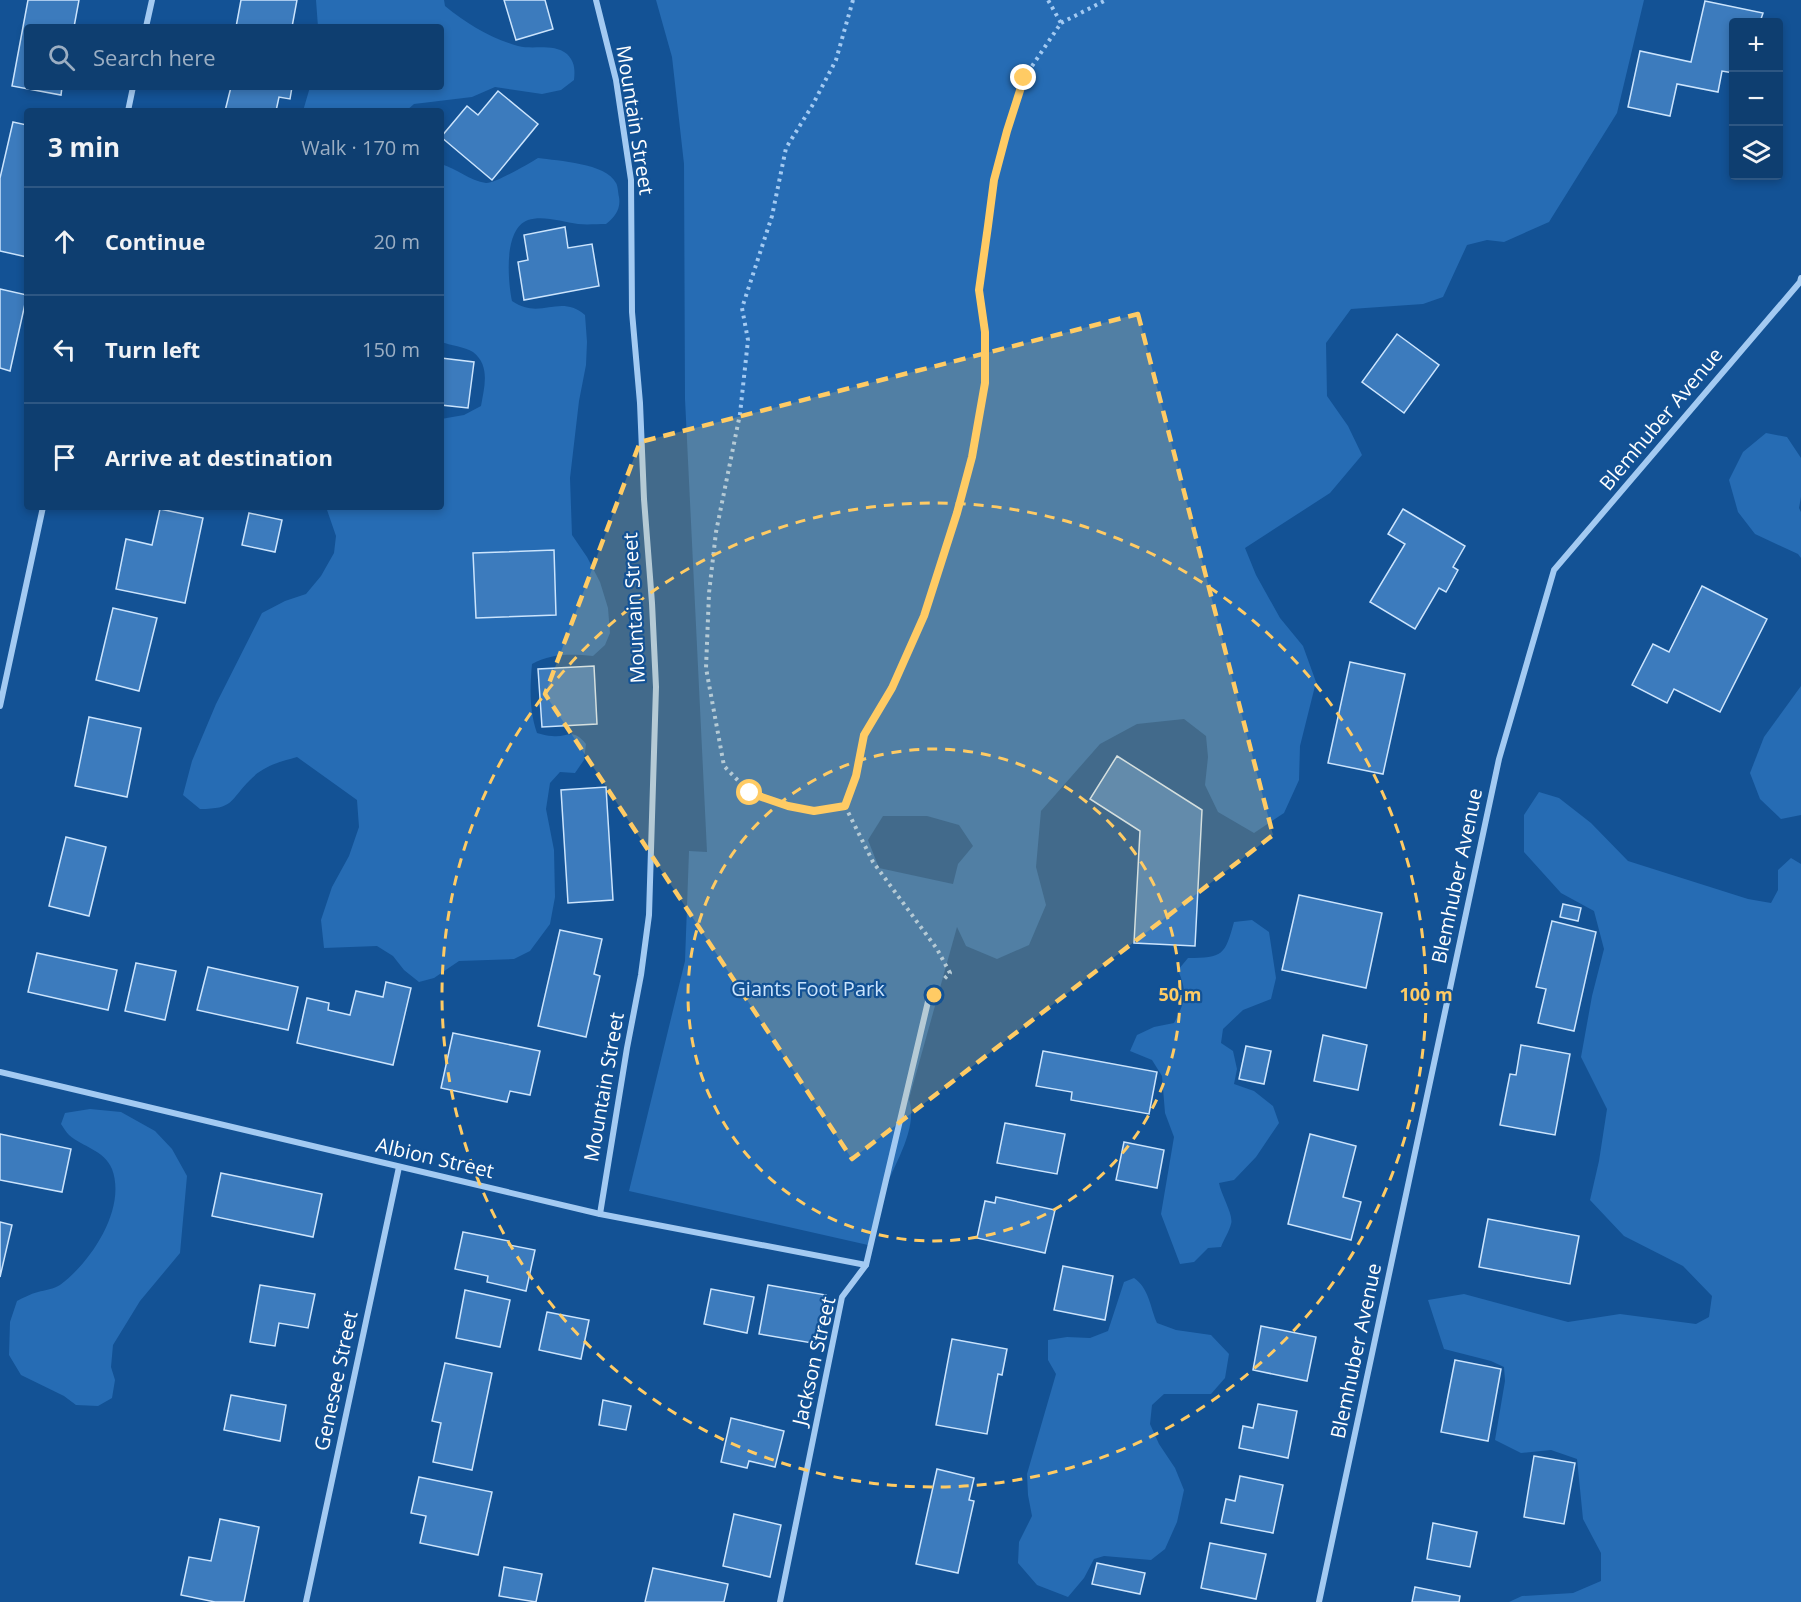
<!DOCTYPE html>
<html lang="en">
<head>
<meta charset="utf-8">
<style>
  :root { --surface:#0e3e70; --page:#174575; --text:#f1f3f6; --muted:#9baec3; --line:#2e5783 }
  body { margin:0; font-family:"Open Sans",sans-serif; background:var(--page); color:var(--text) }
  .controls { position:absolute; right:18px; top:18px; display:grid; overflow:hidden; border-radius:6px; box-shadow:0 3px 9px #0003 }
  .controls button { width:54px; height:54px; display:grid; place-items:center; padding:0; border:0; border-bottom:2px solid var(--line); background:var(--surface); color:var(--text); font:30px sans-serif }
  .stop { position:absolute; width:18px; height:18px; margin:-14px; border:4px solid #ffcb64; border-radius:50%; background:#fff }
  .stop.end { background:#ffcb64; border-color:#fff; box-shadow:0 2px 6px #0008 }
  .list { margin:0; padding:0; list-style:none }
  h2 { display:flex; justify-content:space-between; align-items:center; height:78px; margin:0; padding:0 24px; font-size:26px }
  h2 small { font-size:20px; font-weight:400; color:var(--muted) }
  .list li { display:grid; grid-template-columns:39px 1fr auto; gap:18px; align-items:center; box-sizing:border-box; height:108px; padding:0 24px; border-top:2px solid var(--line) }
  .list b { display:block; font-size:22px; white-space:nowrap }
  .list em { font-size:20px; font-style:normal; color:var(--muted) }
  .icon { flex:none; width:33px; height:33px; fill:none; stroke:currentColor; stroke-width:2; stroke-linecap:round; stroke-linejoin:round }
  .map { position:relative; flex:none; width:1801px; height:1602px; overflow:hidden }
  .search { position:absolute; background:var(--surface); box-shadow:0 3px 9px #0003; left:24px; top:24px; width:420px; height:66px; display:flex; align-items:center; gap:15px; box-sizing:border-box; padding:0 21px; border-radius:6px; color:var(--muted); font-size:22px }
  .panel { position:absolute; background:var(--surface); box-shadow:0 3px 9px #0003; left:24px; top:108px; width:420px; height:402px; border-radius:6px }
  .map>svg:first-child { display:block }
</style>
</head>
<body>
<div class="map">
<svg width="1801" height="1602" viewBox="0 0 1801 1602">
  <rect width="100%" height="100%" fill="#135295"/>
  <g fill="#266cb4" fill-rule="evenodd">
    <path d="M316,0H444L445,6C467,24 490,38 518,46C533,50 553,43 567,54C575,62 575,70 574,80L561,90L542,94L495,87L472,97L414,104L406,111H303L310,87H441V27H318Z"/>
    <path d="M656,0H1644L1617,113L1549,222L1504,242L1487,240L1467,245L1443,297L1423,304L1351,309L1326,343L1327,396L1348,426L1362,455L1330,493L1245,548L1256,575L1280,618L1303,646L1316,682L1300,746L1299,780L1284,813L1254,833L1218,812L1205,785L1208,757L1206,736L1184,719L1137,724L1100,744L1041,811L1036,867L1046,905L1029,945L997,959L966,946L957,927L909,1099C919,1129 892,1168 882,1196C877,1212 873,1229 868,1245L629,1191L685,961L689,851L707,852L685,399L684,164L672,57ZM883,816H927L959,825L973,846L958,864L953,884L879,868L868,840Z"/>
    <path d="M538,158C558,161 606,163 616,183C618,186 618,193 619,197C621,209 615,217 606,224C597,224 587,225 578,224C563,222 543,215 528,220C503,229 508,282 512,301C541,321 559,293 585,315L587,342L586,365L579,401L570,478L572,535L587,557L600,582L608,608L610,633L605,645L593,656C571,654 552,653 532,664C530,687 529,710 537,733C542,734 547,736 552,736C568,738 572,727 586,744L584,760L575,773L560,772L550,783L546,809L554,850L555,897L550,924L530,951L514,959L459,961L434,978L419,982L404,970L393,956L377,946L324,948L321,920L332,887L349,856L359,827L357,800L297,757C279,762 263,766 250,780C229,801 234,809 200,809L183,795L192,761L216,704L262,613L285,601L306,594L321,576L334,553L336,536L326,507H441V419L464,415L481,406C484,388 491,366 473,352C465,347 450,345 441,342V164C456,168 470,181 486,183C494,184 530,163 538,158Z"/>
    <polygon points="1766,433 1787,437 1801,458 1801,497 1799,508 1801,512 1801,558 1798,554 1755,534 1738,512 1729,480 1743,452"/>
    <polygon points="1801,686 1801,815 1781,819 1760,799 1750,773 1764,737"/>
    <polygon points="1539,792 1559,798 1591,823 1628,861 1748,899 1771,903 1778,890 1778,870 1791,858 1801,864 1801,1602 1509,1602 1522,1596 1573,1593 1601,1581 1601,1553 1583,1519 1577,1459 1551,1450 1521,1453 1495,1440 1505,1381 1504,1367 1491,1361 1444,1349 1428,1300 1464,1294 1568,1322 1620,1314 1696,1324 1709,1317 1712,1296 1683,1266 1624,1236 1590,1200 1599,1161 1607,1109 1581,1057 1592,996 1604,949 1594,911 1561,893 1524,852 1524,815"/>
    <path d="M1252,920L1269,932L1276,978L1271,999L1243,1010L1223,1029L1221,1043L1233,1051L1237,1069L1234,1084L1254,1091L1273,1106L1279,1123L1256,1157L1234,1180L1219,1183C1221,1195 1234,1215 1231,1224C1229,1232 1224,1239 1221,1247L1208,1248L1194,1262L1180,1264L1161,1214L1174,1137L1165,1113L1162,1076L1152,1060L1130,1051L1137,1035L1154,1027L1174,1023C1185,1002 1188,994 1178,970L1188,958C1223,958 1225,955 1234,922Z"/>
    <path d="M90,1109L121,1112L155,1131L172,1149L187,1176L180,1253L140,1301L113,1345L111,1367L115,1380L112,1398L98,1406L76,1405L64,1396L21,1375L9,1355L10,1322L17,1301C23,1298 30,1294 38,1292C45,1290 54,1289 60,1285C90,1263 127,1209 112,1169C104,1150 83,1147 69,1135C66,1132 63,1127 61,1124L65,1113Z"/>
    <path d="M1134,1278C1149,1288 1150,1307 1157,1323L1176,1330L1211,1335L1229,1354L1225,1378L1211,1394H1164L1152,1405L1150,1424L1159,1444L1175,1468L1184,1490L1177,1522L1165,1549L1151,1560L1104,1556L1094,1559L1084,1578L1068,1597L1037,1585L1018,1563L1019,1542L1032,1516L1028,1495L1027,1474L1056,1374L1048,1360V1340L1067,1337L1090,1338L1108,1331L1124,1282Z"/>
  </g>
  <g fill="#3c7bbd" stroke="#cbe4fd" stroke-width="1.5">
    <polygon points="28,0 79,0 74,27 27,27 27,87 62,87 61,95 12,86"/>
    <polygon points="241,0 297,0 292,27 236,27"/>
    <polygon points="504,0 545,0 553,29 516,40"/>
    <polygon points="1705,1 1763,13 1760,22 1734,22 1734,73 1722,71 1718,92 1677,84 1670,116 1628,107 1640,51 1691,62"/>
    <polygon points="231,87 292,87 290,99 279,97 276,111 225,111"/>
    <polygon points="498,91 538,124 492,180 441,137 467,106 478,115"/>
    <polygon points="13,122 27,125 27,257 0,251 0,178"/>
    <polygon points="565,227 568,248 592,244 599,286 524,300 518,262 528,260 524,235"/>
    <polygon points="0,289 27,295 10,371 0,368"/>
    <polygon points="1397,334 1439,365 1404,413 1362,382"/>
    <polygon points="441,358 474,362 468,408 441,405"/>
    <polygon points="160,509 203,518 185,603 116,589 126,539 152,545"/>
    <polygon points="1403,509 1465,546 1453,567 1458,570 1446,592 1439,588 1415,629 1370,602 1405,544 1388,534"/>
    <polygon points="249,513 282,520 275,552 242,545"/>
    <polygon points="554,550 556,615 476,618 473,553"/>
    <polygon points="1702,586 1767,619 1720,712 1674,689 1667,703 1632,685 1653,644 1669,652"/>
    <polygon points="113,608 157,618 139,691 96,680"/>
    <polygon points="1350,662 1405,674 1383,774 1328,763"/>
    <polygon points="594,666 597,724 542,727 538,669"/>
    <polygon points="89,717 141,728 127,797 75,786"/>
    <polygon points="1117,756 1202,810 1195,946 1134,943 1140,831 1090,799"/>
    <polygon points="606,787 613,900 568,903 561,790"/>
    <polygon points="66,837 106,847 89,916 49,906"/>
    <polygon points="1299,895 1382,913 1366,988 1282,970"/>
    <polygon points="1563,904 1581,908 1578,921 1560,917"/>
    <polygon points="1552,921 1596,932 1574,1031 1538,1023 1546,989 1536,987"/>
    <polygon points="560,930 602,939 594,974 600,976 586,1037 538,1026"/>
    <polygon points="37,953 117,970 108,1010 28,992"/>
    <polygon points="136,963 176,971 165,1020 125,1011"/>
    <polygon points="208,967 298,987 288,1030 197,1010"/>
    <polygon points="386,982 411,988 393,1065 297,1043 307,998 329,1003 328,1010 350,1015 356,991 383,997"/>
    <polygon points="453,1033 540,1051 530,1095 510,1091 507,1102 441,1088"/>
    <polygon points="1323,1035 1367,1045 1358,1090 1314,1081"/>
    <polygon points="1521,1045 1570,1054 1555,1135 1500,1125 1510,1074 1516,1075"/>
    <polygon points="1246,1046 1271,1051 1264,1084 1239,1079"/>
    <polygon points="1043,1051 1157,1072 1149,1114 1071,1100 1072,1092 1036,1086"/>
    <polygon points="1005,1123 1065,1134 1057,1174 997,1163"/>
    <polygon points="0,1134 71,1149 62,1192 0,1180"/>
    <polygon points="1310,1134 1356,1146 1343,1197 1361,1202 1351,1240 1288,1224"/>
    <polygon points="1124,1142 1164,1150 1157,1188 1116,1180"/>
    <polygon points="221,1173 322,1194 313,1237 212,1216"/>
    <polygon points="996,1197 1055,1210 1045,1253 977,1238 985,1201 995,1203"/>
    <polygon points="1488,1219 1579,1236 1570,1284 1479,1267"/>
    <polygon points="0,1222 12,1225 0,1277"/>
    <polygon points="463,1232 509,1241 509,1245 535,1250 526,1291 487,1282 488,1276 455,1269"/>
    <polygon points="1063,1266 1113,1276 1105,1320 1054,1310"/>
    <polygon points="260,1285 315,1294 308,1328 279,1323 275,1346 250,1342"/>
    <polygon points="768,1285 826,1295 818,1344 759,1334"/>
    <polygon points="711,1289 754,1297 747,1333 704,1324"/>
    <polygon points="465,1290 510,1300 500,1347 456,1338"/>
    <polygon points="547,1312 589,1320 581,1359 539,1350"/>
    <polygon points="1261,1326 1316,1337 1307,1381 1253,1370"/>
    <polygon points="952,1339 1007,1349 1002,1375 998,1374 987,1434 936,1425"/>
    <polygon points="1455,1360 1501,1369 1488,1441 1441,1432"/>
    <polygon points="445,1363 492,1373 472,1470 433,1462 441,1423 432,1421"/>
    <polygon points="231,1395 286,1405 280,1441 224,1430"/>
    <polygon points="603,1400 631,1406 626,1430 599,1425"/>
    <polygon points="1258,1404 1297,1411 1288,1458 1239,1448 1243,1426 1253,1428"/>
    <polygon points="731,1418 784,1431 775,1467 749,1461 747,1468 721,1462"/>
    <polygon points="1534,1456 1575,1463 1564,1524 1524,1517"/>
    <polygon points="937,1469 974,1478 969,1500 974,1501 958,1573 916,1564"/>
    <polygon points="1240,1476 1283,1485 1273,1533 1221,1523 1226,1499 1235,1501"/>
    <polygon points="419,1477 492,1492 478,1555 420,1543 426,1516 411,1513"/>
    <polygon points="734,1514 781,1525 770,1577 723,1566"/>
    <polygon points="220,1519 259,1527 244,1602 215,1602 181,1595 189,1557 211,1561"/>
    <polygon points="1433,1523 1477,1532 1470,1567 1427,1559"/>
    <polygon points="1210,1543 1266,1554 1256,1599 1201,1588"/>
    <polygon points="1097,1563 1145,1573 1140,1594 1092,1584"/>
    <polygon points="504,1567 542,1574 536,1602 499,1596"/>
    <polygon points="653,1568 728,1584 724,1602 645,1602"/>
    <polygon points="1415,1587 1460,1596 1459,1602 1412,1602"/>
  </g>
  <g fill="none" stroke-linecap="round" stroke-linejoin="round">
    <g stroke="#a3caf2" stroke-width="4" stroke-dasharray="3 4.5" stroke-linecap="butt">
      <polyline points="853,0 836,60 812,106 786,148 772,216 742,308 748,340 740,414 716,532 709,593 706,668 724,766 750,793 788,806 814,811 845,806 856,776 864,735 892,688 924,616 957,513 972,457 985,383 985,332 979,290 994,180 1007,131 1024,78 1061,23 1048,0"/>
      <polyline points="1061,23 1106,0"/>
      <polyline points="845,806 873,862 937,949 950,973 944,979"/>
    </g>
    <g stroke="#a3caf2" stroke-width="6">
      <polyline points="596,0 616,80 631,180 632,312 640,403 644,499 652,603 656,687 649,915 641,975 627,1048 600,1214"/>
      <polyline points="146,27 152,0"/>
      <polyline points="128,111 133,87"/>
      <polyline points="0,706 43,507"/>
      <polyline points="0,1072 600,1214 866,1265"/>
      <polyline points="306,1602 399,1167"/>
      <polyline points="780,1602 842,1297 866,1265 930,993"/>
      <polyline points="1319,1602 1499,759 1554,570 1800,282 1801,278"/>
    </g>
  </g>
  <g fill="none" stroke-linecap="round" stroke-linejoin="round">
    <polyline stroke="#ffcb64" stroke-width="8" points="750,793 788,806 814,811 845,806 856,776 864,735 892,688 924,616 957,513 972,457 985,383 985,332 979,290 988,226 994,180 1007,131 1024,78"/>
  </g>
  <path fill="#ffcb64" fill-opacity="0.2" stroke="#ffcb64" stroke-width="4.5" stroke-dasharray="12 8" stroke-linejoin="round" d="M1138,314L1273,835L852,1159L545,694L640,442Z"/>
  <g fill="none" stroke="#ffcb64" stroke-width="3" stroke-dasharray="10 8">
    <circle cx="934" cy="995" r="246"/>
    <circle cx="934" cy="995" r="492"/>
  </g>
  <g text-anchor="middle" stroke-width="4.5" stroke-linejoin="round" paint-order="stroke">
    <g font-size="20" fill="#fff" stroke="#135295">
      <text transform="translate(635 120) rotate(81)" y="7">Mountain Street</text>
      <text transform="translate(1661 419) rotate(-50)" y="7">Blemhuber Avenue</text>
      <text transform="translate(634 608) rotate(-93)" y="7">Mountain Street</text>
      <text transform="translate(1457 876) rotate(-78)" y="7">Blemhuber Avenue</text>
      <text transform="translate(604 1087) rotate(-80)" y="7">Mountain Street</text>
      <text transform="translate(435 1158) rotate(13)" y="7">Albion Street</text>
      <text transform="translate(1356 1351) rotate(-78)" y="7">Blemhuber Avenue</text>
      <text transform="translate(814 1361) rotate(-77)" y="7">Jackson Street</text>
      <text transform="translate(336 1381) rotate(-78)" y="7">Genesee Street</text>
    </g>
    <g font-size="20" fill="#cbe4fd" stroke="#135295">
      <text x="808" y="996">Giants Foot Park</text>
    </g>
  </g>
  <circle cx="934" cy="995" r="9" fill="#ffcb64" stroke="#135295" stroke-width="3"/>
  <g font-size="18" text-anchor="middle" font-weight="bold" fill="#ffcb64" stroke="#135295" stroke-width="4.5" stroke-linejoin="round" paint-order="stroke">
    <text x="1180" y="1001">50 m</text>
    <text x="1426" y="1001">100 m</text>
  </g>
</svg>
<div class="controls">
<button>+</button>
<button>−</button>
<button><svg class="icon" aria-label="layers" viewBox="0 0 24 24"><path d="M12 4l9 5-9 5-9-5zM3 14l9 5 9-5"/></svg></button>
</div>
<div class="stop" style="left:750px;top:793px"></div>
<div class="stop end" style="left:1024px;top:78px"></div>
<div class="search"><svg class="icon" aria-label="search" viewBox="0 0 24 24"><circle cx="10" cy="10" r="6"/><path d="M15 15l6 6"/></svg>Search here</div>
<section class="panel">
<h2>3 min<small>Walk · 170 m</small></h2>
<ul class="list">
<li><svg class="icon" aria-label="ahead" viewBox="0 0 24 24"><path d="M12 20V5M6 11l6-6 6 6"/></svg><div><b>Continue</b></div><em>20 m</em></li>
<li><svg class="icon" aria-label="left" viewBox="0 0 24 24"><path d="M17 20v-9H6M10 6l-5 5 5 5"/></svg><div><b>Turn left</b></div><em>150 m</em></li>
<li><svg class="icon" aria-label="arrive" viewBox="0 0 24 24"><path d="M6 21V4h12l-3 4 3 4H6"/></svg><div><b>Arrive at destination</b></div></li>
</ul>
</section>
</div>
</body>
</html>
